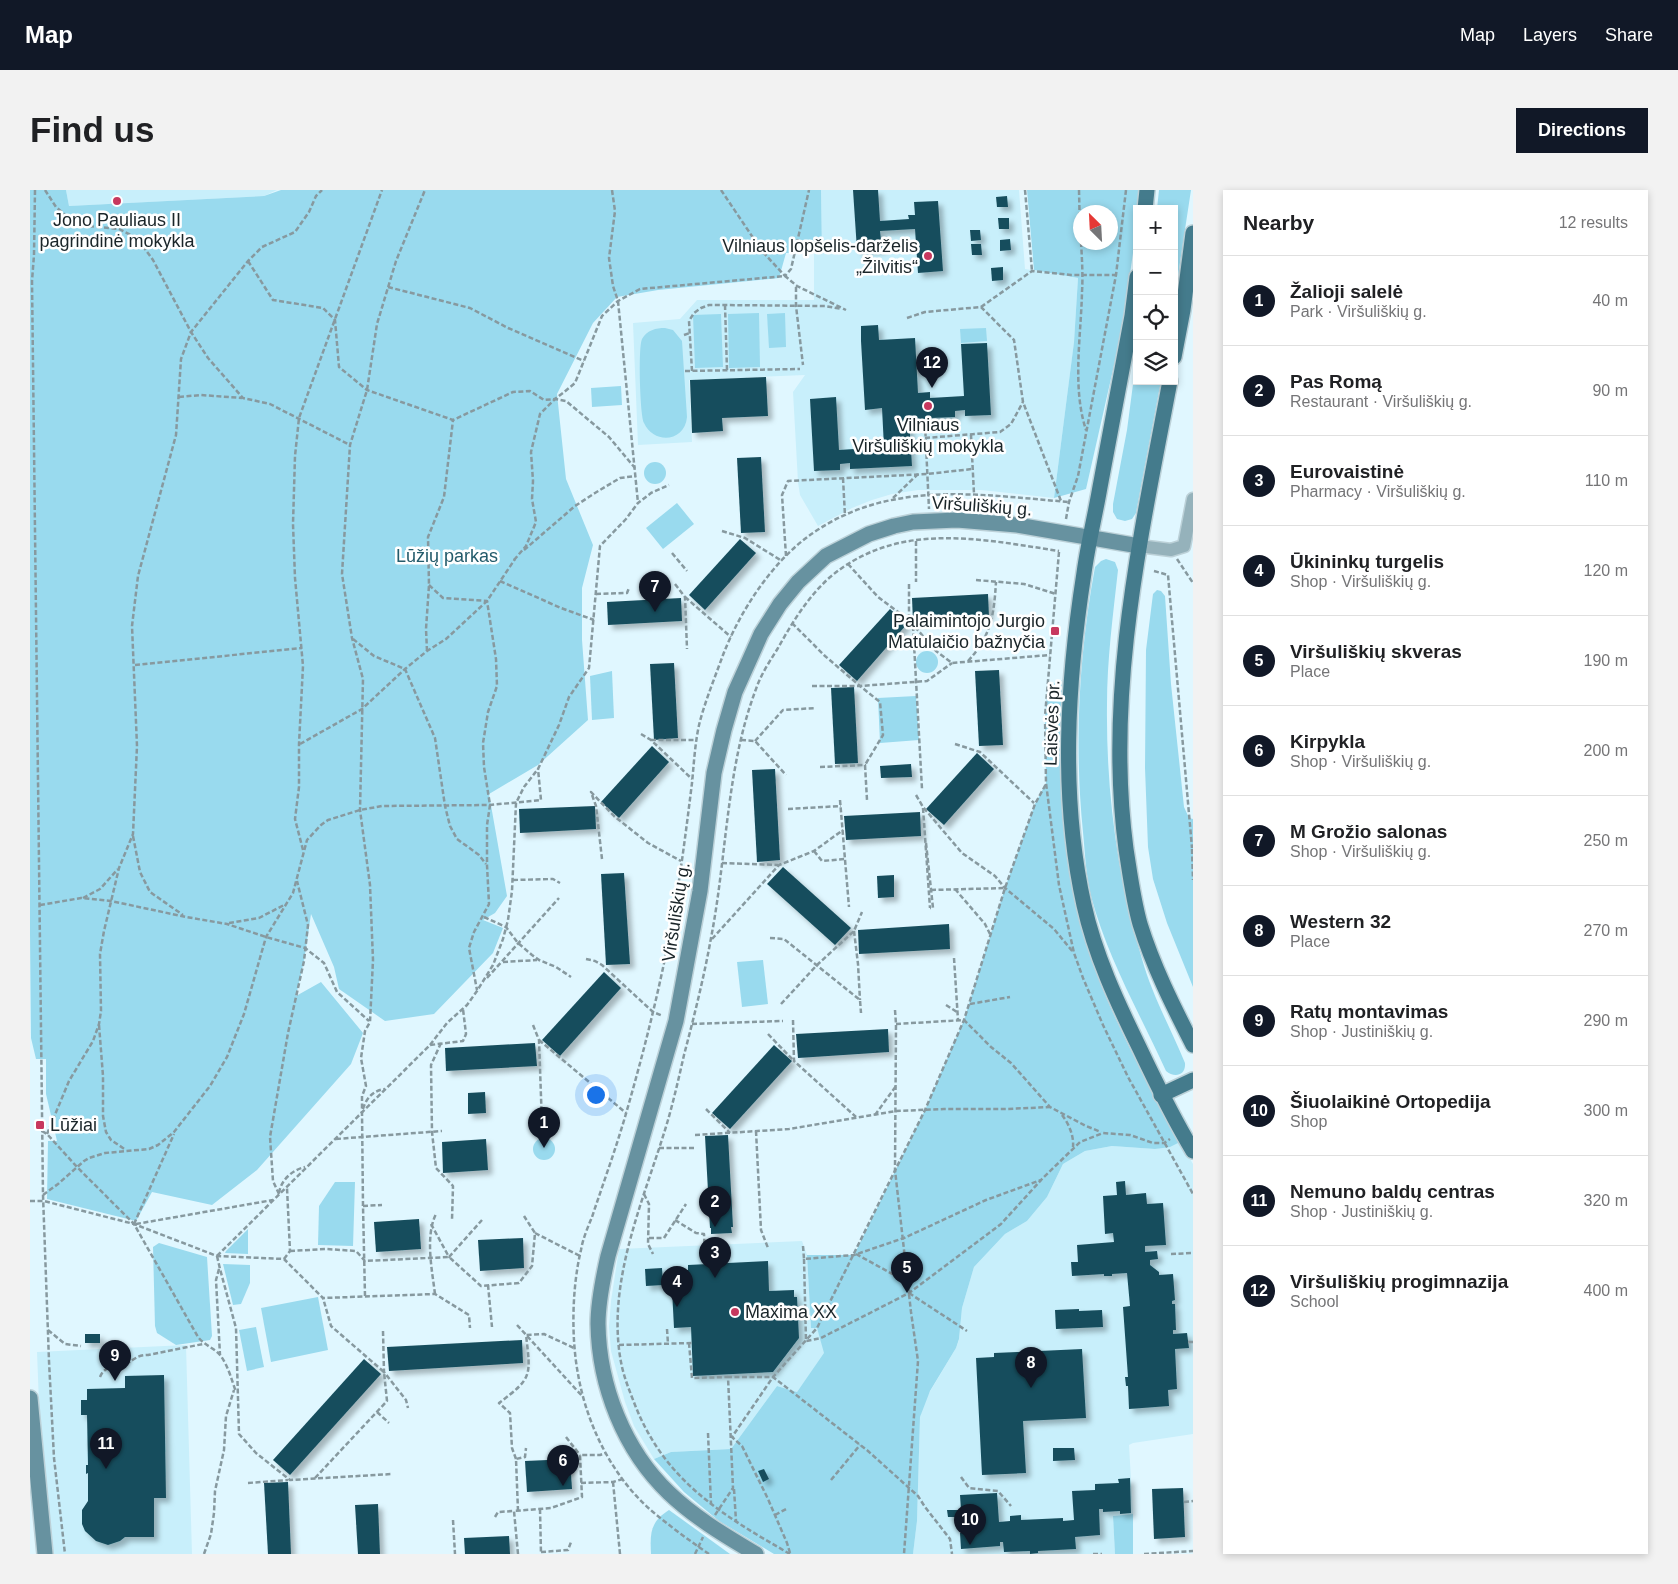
<!DOCTYPE html>
<html lang="en">
<head>
<meta charset="utf-8">
<style>
  :root { --surface:#fff; --page:#f2f2f2; --text:#202124; --muted:#757577; --line:#e0e0e0; --accent:#111827 }
  body { margin:0; font-family:Helvetica,sans-serif; background:var(--page); color:var(--text) }
  .controls { position:absolute; right:15px; top:15px; display:grid; overflow:hidden; border-radius:0px; box-shadow:0 2px 8px #0003 }
  .controls button { width:45px; height:45px; display:grid; place-items:center; padding:0; border:0; border-bottom:1px solid var(--line); background:var(--surface); color:var(--text); font:25px sans-serif }
  .compass { position:absolute; left:1043px; top:15px; width:45px; height:45px; border-radius:50%; background:var(--surface); box-shadow:0 2px 8px #0003; rotate:336deg }
  .you { position:absolute; left:565px; top:904px; width:18px; height:18px; margin:-12px; border:4px solid #fff; border-radius:50%; background:#1a73e8; box-shadow:0 0 0 8px #1a73e833 }
  .badge { display:grid; place-items:center; width:32px; height:32px; border-radius:50%; background:var(--accent); color:#fff; font-size:16px; font-weight:700 }
  .pin { position:absolute; translate:-50% -41px; filter:drop-shadow(0 1px 2px #0008) }
  .pin::after { content:''; position:absolute; top:26px; width:18px; height:15px; background:inherit; clip-path:polygon(0 0,100% 0,50% 100%) }
  .list { margin:0; padding:0; list-style:none }
  h2 { display:flex; justify-content:space-between; align-items:center; height:65px; margin:0; padding:0 20px; font-size:21px }
  h2 small { font-size:16px; font-weight:400; color:var(--muted) }
  .list li { display:grid; grid-template-columns:32px 1fr auto; gap:15px; align-items:center; box-sizing:border-box; height:90px; padding:0 20px; border-top:1px solid var(--line) }
  .list b { display:block; font-size:19px; white-space:nowrap }
  .list p { margin:0; font-size:16px; white-space:nowrap; color:var(--muted) }
  .list em { font-size:16px; font-style:normal; color:var(--muted) }
  .icon { flex:none; width:28px; height:28px; fill:none; stroke:currentColor; stroke-width:2; stroke-linecap:round; stroke-linejoin:round }
  .map { position:relative; flex:none; width:1163px; height:1364px; overflow:hidden; border-radius:0px }
  header { display:flex; align-items:center; gap:30px; box-sizing:border-box; height:70px; padding:0 25px; background:var(--accent); color:#fff }
  header strong { font-size:24px }
  nav { display:flex; gap:28px; margin-inline-start:auto; font-size:18px }
  .intro { display:flex; align-items:center; justify-content:space-between; box-sizing:border-box; height:120px; padding:0 30px }
  h1 { margin:0; font-size:35px }
  .button { padding:12px 22px; border-radius:0px; background:var(--accent); color:#fff; font-size:18px; font-weight:700 }
  main { display:flex; gap:30px; padding:0 30px }
  aside { flex:1; background:var(--surface); border-radius:0px; box-shadow:0 2px 8px #0003 }
  .map>svg:first-child { display:block }
</style>
</head>
<body>
<header>
<strong>Map</strong>
<nav><a>Map</a><a>Layers</a><a>Share</a></nav>
</header>
<div class="intro"><h1>Find us</h1><a class="button">Directions</a></div>
<main>
<div class="map">
<svg width="1163" height="1364" viewBox="0 0 1163 1364">
  <defs>
    <filter id="shadow"><feDropShadow dx="4.5" dy="4.5" stdDeviation="2.5" flood-color="#0004"/></filter>
  </defs>
  <rect width="100%" height="100%" fill="#e0f7ff"/>
  <g fill="#c8effb">
    <polygon points="36,0 247,0 234,6 39,16"/>
    <polygon points="791,0 989,0 995,79 1048,88 1044,152 1024,308 951,300 888,300 862,304 842,310 822,318 788,336 770,305 768,292 763,202 775,185 659,190 662,252 608,255 603,133 650,129 667,110 784,110 784,62 792,62"/>
    <polygon points="1150,952 1163,974 1163,1244 1103,1253 1099,1255 1103,1324 1083,1326 1085,1364 883,1364 887,1331 890,1227 895,1210 926,1158 929,1150 932,1118 944,1077 975,1044 997,1031 1017,1007 1033,974 1055,961 1082,956 1125,959"/>
    <polygon points="772,1051 777,1065 781,1138 787,1138 795,1163 767,1202 747,1196 701,1259 641,1262 624,1269 604,1236 595,1212 581,1161 579,1137 581,1111 589,1059"/>
    <polygon points="156,1155 162,1364 22,1364 10,1240 7,1162"/>
  </g>
  <g fill="#99daee" fill-rule="evenodd">
    <polygon points="0,0 36,0 39,16 234,6 251,0 791,0 792,62 756,63 749,88 628,100 587,107 563,133 527,204 536,289 563,355 552,398 552,450 558,530 508,575 459,604 477,706 465,723 453,730 473,738 463,763 404,824 355,831 309,799 304,777 281,724 274,771 266,806 291,792 333,843 321,874 227,980 182,1015 122,1002 106,1031 17,1009 18,951 27,951 16,904 16,869 6,869 1,848 0,743"/>
    <path d="M997,0H1111L1109,19H1107V35L1092,140L1056,299L1024,308L1044,152L1048,88L1004,80ZM1050,22H1080V52H1050Z"/>
    <polygon points="1129,0 1161,0 1144,112 1144,19 1127,19"/>
    <polygon points="729,123 730,177 699,178 698,124"/>
    <polygon points="755,123 756,157 739,158 737,124"/>
    <polygon points="691,124 693,177 665,178 663,125"/>
    <path d="M635,138L643,140L652,151L657,227C655,252 624,255 614,233C610,225 608,157 612,149C617,140 626,138 635,138Z"/>
    <polygon points="956,138 957,151 931,153 930,139"/>
    <polygon points="1107,164 1107,191 1131,191 1106,323 1102,329 1095,331 1087,329 1083,322 1083,314 1097,240"/>
    <polygon points="591,196 592,215 562,217 561,198"/>
    <circle cx="625" cy="283" r="11"/>
    <polygon points="647,313 664,334 633,359 616,338"/>
    <path d="M1076,369L1085,372L1088,380C1083,425 1077,470 1077,515C1076,601 1087,686 1112,769C1122,805 1141,839 1155,873C1156,886 1144,888 1136,881C1110,824 1077,767 1061,706C1056,686 1055,663 1053,642C1044,554 1049,464 1065,377L1071,371Z"/>
    <polygon points="1127,400 1131,401 1135,406 1141,494 1154,617 1159,628 1163,629 1163,797 1137,733 1123,689 1118,657 1115,578 1116,460 1123,404"/>
    <circle cx="897" cy="472" r="11"/>
    <polygon points="582,481 584,528 562,530 560,486"/>
    <path d="M1032,490C1031,574 1029,658 1052,739C1072,812 1114,886 1150,952L1140,957L1125,959L1082,956L1055,961L1033,974L1017,1007L997,1031L975,1044L944,1077L932,1118L929,1149L926,1158L900,1201L890,1227L887,1331L883,1364H744L689,1331L654,1302L624,1269L641,1262L701,1259L747,1196L767,1202L794,1163L787,1138H781L777,1065H824L895,920L934,830L975,698L1005,614L1016,593L1015,526L1018,496Z"/>
    <polygon points="886,506 889,550 850,553 848,508"/>
    <polygon points="733,770 738,814 712,817 707,772"/>
    <circle cx="514" cy="959" r="11"/>
    <polygon points="305,992 325,992 323,1056 288,1055 289,1016"/>
    <polygon points="218,1039 218,1064 195,1063 196,1061"/>
    <polygon points="129,1053 177,1067 182,1146 180,1150 146,1155 127,1143 125,1136 123,1057"/>
    <polygon points="193,1074 220,1075 220,1093 211,1114 203,1115"/>
    <polygon points="288,1107 298,1160 241,1172 231,1118"/>
    <polygon points="226,1137 234,1177 217,1181 209,1140"/>
    <path d="M639,1320L700,1364H621C620,1343 620,1332 639,1320Z"/>
    <polygon points="1103,1324 1103,1364 1085,1364 1083,1326"/>
  </g>
  <g fill="#184e5d" filter="url(#shadow)">
    <polygon points="823,0 848,0 850,31 879,29 878,25 885,25 884,12 908,11 913,81 888,83 885,39 850,41 852,59 827,60"/>
    <polygon points="977,6 978,17 967,17 966,7"/>
    <polygon points="968,28 979,28 979,39 969,39"/>
    <polygon points="940,40 950,40 951,50 941,51"/>
    <polygon points="980,49 981,60 970,61 970,50"/>
    <polygon points="941,54 951,54 952,65 942,65"/>
    <polygon points="973,77 973,90 962,91 961,78"/>
    <polygon points="848,135 849,150 885,148 888,203 900,202 900,208 934,206 931,154 957,153 961,225 935,226 935,220 925,221 925,227 901,228 901,233 889,234 888,229 879,229 882,276 820,279 820,273 810,274 810,280 784,281 780,209 806,207 809,260 854,257 852,218 835,220 831,151 831,136"/>
    <polygon points="736,187 738,226 692,228 693,241 662,243 660,190"/>
    <polygon points="731,267 735,342 711,343 707,268"/>
    <polygon points="710,349 726,363 675,420 659,405"/>
    <polygon points="958,404 959,427 883,432 882,408"/>
    <polygon points="651,408 652,431 578,435 577,412"/>
    <polygon points="860,419 877,434 827,491 809,475"/>
    <polygon points="644,473 648,548 624,550 620,474"/>
    <polygon points="969,480 973,555 949,556 945,481"/>
    <polygon points="824,497 828,573 805,574 801,498"/>
    <polygon points="622,556 639,572 589,628 571,612"/>
    <polygon points="947,563 964,579 914,635 896,619"/>
    <polygon points="881,574 882,587 851,588 850,576"/>
    <polygon points="745,579 750,670 727,672 722,580"/>
    <polygon points="565,616 566,639 490,643 489,619"/>
    <polygon points="890,622 891,646 816,650 814,626"/>
    <polygon points="753,677 821,738 805,755 737,694"/>
    <polygon points="594,683 600,774 576,775 571,684"/>
    <polygon points="864,685 864,707 848,708 847,686"/>
    <polygon points="919,734 920,759 829,764 828,740"/>
    <polygon points="574,782 591,798 530,866 512,850"/>
    <polygon points="858,839 859,862 768,868 766,844"/>
    <polygon points="505,853 507,876 416,881 415,858"/>
    <polygon points="744,855 762,871 700,939 682,923"/>
    <polygon points="455,902 456,923 438,924 438,903"/>
    <polygon points="698,945 703,1037 701,1037 702,1043 681,1044 681,1038 680,1038 675,946"/>
    <polygon points="456,949 458,980 413,983 412,952"/>
    <polygon points="1095,991 1096,1005 1116,1003 1117,1014 1133,1013 1136,1055 1115,1056 1115,1062 1127,1061 1128,1069 1120,1070 1120,1075 1129,1082 1129,1085 1143,1084 1145,1110 1142,1111 1142,1114 1145,1114 1146,1140 1143,1140 1143,1144 1157,1143 1159,1158 1145,1159 1147,1199 1138,1200 1139,1216 1099,1219 1098,1196 1096,1196 1095,1187 1098,1187 1093,1117 1100,1116 1097,1083 1082,1084 1082,1086 1074,1086 1074,1084 1042,1086 1041,1072 1048,1072 1047,1055 1084,1052 1083,1043 1075,1044 1073,1006 1087,1005 1086,992"/>
    <polygon points="389,1029 391,1059 346,1062 344,1032"/>
    <polygon points="493,1048 494,1078 450,1081 448,1050"/>
    <polygon points="738,1071 739,1101 764,1100 764,1107 767,1107 769,1148 743,1182 663,1186 661,1137 644,1138 641,1080 658,1080 658,1075"/>
    <polygon points="632,1078 633,1095 616,1096 615,1079"/>
    <polygon points="1049,1119 1049,1121 1072,1120 1073,1137 1026,1139 1025,1120"/>
    <rect x="55" y="1144" width="15" height="9"/>
    <polygon points="492,1150 493,1173 359,1181 357,1157"/>
    <polygon points="1052,1159 1056,1228 993,1231 996,1283 952,1285 946,1168 964,1167 964,1163"/>
    <polygon points="334,1169 351,1184 260,1285 243,1270"/>
    <polygon points="134,1185 136,1308 124,1308 124,1347 95,1347 90,1351 78,1355 66,1351 55,1341 52,1334 52,1320 58,1311 58,1283 56,1284 56,1275 58,1275 57,1225 51,1225 51,1210 57,1210 57,1199 95,1198 95,1186"/>
    <polygon points="1023,1258 1044,1258 1045,1270 1023,1271"/>
    <polygon points="540,1269 542,1299 497,1302 495,1271"/>
    <polygon points="734,1279 739,1289 733,1292 728,1281"/>
    <polygon points="1100,1288 1101,1323 1090,1324 1090,1321 1073,1322 1073,1319 1069,1319 1070,1345 1045,1347 1046,1359 1008,1361 1008,1363 1000,1364 1000,1361 974,1362 973,1352 970,1352 970,1356 931,1359 930,1343 933,1343 932,1327 918,1327 917,1320 931,1320 930,1305 967,1303 969,1332 980,1331 980,1326 991,1325 991,1330 1033,1328 1033,1331 1044,1330 1042,1301 1065,1300 1065,1294 1089,1293 1088,1289"/>
    <polygon points="258,1292 261,1364 238,1364 234,1293"/>
    <polygon points="1153,1298 1155,1347 1124,1349 1122,1299"/>
    <polygon points="348,1314 350,1364 328,1364 325,1315"/>
    <polygon points="479,1346 480,1364 435,1364 434,1348"/>
  </g>
  <g fill="none" stroke-linecap="round" stroke-linejoin="round">
    <g stroke="#bcd1d8" stroke-width="15">
      <polyline id="minor" points="1109,356 1141,360 1154,356 1163,309"/>
    </g>
    <g stroke="#bcd1d8" stroke-width="18">
      <g id="secondary">
        <polyline points="0,1208 15,1364"/>
        <path d="M726,1364C696,1346 665,1328 639,1303C594,1260 569,1196 568,1134C568,1112 573,1088 578,1066L646,831L670,701L684,583L694,540L705,502L719,471L731,444L750,414L768,392L796,366L839,344L864,336L883,332L927,330L987,335L1109,356"/>
      </g>
    </g>
    <g stroke="#bcd1d8" stroke-width="18">
      <g id="primary">
        <polyline points="1115,19 1117,0"/>
        <path d="M1107,87L1102,126C1091,183 1081,240 1070,297C1065,326 1058,354 1054,383C1037,492 1030,607 1054,715C1065,765 1087,812 1109,857C1126,893 1143,928 1163,961"/>
        <polyline points="1144,167 1153,120 1163,43"/>
        <path d="M1140,191C1111,345 1075,502 1096,659C1100,684 1103,709 1110,734C1123,776 1143,816 1163,855"/>
        <polyline points="1131,905 1163,890"/>
      </g>
    </g>
    <g stroke="#87999f" stroke-width="2.5" stroke-dasharray="5 2.5" stroke-linecap="butt">
      <polyline points="5,0 4,65 2,91 13,1005 19,1171 24,1268 35,1364"/>
      <polyline points="15,0 26,17 47,35 89,39 107,48 123,70 161,142 178,168 213,208 240,214 320,255"/>
      <polyline points="582,0 585,21 579,68 583,96 588,111 608,313"/>
      <polyline points="691,0 732,61 755,86 761,79 779,0"/>
      <polyline points="995,0 1002,81"/>
      <polyline points="1049,0 1050,43"/>
      <path d="M1051,52C1052,69 1053,86 1052,102C1051,147 1042,197 1056,240"/>
      <polyline points="218,71 243,110 293,118 305,130 309,177 337,200 423,230 483,202 500,201 514,210 525,209 536,211 579,247 605,278"/>
      <polyline points="358,97 440,118 478,138 554,171"/>
      <polyline points="766,97 766,116 773,175"/>
      <polyline points="695,115 697,180"/>
      <polyline points="951,117 1002,81 1041,85 1086,85"/>
      <polyline points="877,128 895,122 951,117 984,150 993,212 1031,311"/>
      <polyline points="654,145 660,143"/>
      <polyline points="655,181 770,179"/>
      <polyline points="662,181 659,131 664,123 671,118 679,115 691,115 795,116 812,119"/>
      <polyline points="149,207 171,205 212,208"/>
      <polyline points="895,234 899,319"/>
      <polyline points="941,245 944,304"/>
      <polyline points="895,248 970,242 981,234 993,212"/>
      <polyline points="813,288 815,326"/>
      <polyline points="863,308 888,284"/>
      <polyline points="1036,329 1039,312 1048,286 1086,85 1096,0"/>
      <polyline points="692,341 715,348 752,371"/>
      <polyline points="886,351 886,392"/>
      <polyline points="494,360 545,316 565,303 590,288 606,286"/>
      <polyline points="1029,362 1015,526 1016,593 1029,695 1044,763 1053,788 1073,835 1098,887 1163,1004"/>
      <polyline points="642,363 657,381"/>
      <polyline points="756,366 752,305 758,291 897,284 942,279"/>
      <polyline points="1147,369 1163,393"/>
      <polyline points="484,370 496,356 506,332 502,309 503,291 501,262 510,224 525,209 533,203 545,193 572,126 588,111 610,99 755,86 767,96 816,120"/>
      <polyline points="818,374 848,407 879,430"/>
      <polyline points="1124,381 1138,385 1162,658"/>
      <polyline points="946,390 994,394 1026,404"/>
      <polyline points="470,391 531,418 564,430"/>
      <polyline points="645,394 655,407 657,459"/>
      <polyline points="879,394 879,430 906,461 922,473 1020,465"/>
      <polyline points="399,395 413,408 457,411 466,469 467,496 458,522 453,553 454,577 460,615 457,635 457,675 459,714 444,742 439,758 447,800"/>
      <polyline points="566,404 597,403 599,398"/>
      <polyline points="655,407 701,447"/>
      <polyline points="762,433 795,466 830,496 897,491 922,473"/>
      <polyline points="883,436 892,599"/>
      <polyline points="323,449 344,466 375,479 405,548 415,616 420,636 427,649 449,665 456,674"/>
      <polyline points="397,461 396,439 399,395 398,347 414,307 423,230"/>
      <path d="M938,471C961,446 964,425 966,392"/>
      <polyline points="105,475 272,458"/>
      <polyline points="782,496 830,496 850,512 853,545 835,575"/>
      <polyline points="611,544 621,550 662,589"/>
      <polyline points="621,550 667,550"/>
      <polyline points="711,550 725,551 756,585"/>
      <polyline points="725,551 753,520 786,518"/>
      <polyline points="270,554 332,519 375,479 397,461 416,449 457,411 485,369"/>
      <polyline points="925,554 950,562 1004,613"/>
      <polyline points="790,577 835,575 837,610"/>
      <polyline points="886,605 893,617 932,663 965,686 975,698 1024,739 1043,762"/>
      <polyline points="810,610 819,717"/>
      <polyline points="893,618 900,718"/>
      <polyline points="758,619 811,616"/>
      <polyline points="103,646 110,682 120,702 153,725"/>
      <polyline points="896,653 903,718 900,718"/>
      <polyline points="1162,659 1163,690"/>
      <polyline points="273,660 265,629 269,597 269,554 273,476 265,388 263,334 265,266 269,228 352,0"/>
      <polyline points="784,661 792,671 815,669"/>
      <polyline points="572,669 566,616 561,602 584,626 618,653 651,671"/>
      <polyline points="692,673 748,675"/>
      <polyline points="483,690 523,689 530,693"/>
      <polyline points="925,699 955,734 960,744"/>
      <polyline points="901,700 975,698"/>
      <polyline points="53,708 70,699 88,679"/>
      <polyline points="10,715 51,708 81,711 156,727 197,734 236,747 275,758 294,773 307,802 339,831"/>
      <polyline points="454,727 476,737 488,753 502,765 509,770 526,777 541,787"/>
      <polyline points="199,733 229,728 254,715"/>
      <polyline points="824,741 828,774 830,810"/>
      <polyline points="740,748 754,749 830,810 831,823"/>
      <polyline points="682,749 749,675 784,661 813,640"/>
      <polyline points="924,768 928,830"/>
      <polyline points="556,769 565,771 572,775 623,822 633,826"/>
      <polyline points="473,772 507,770"/>
      <polyline points="457,788 529,708"/>
      <polyline points="751,814 787,775 824,741 832,722"/>
      <polyline points="940,814 980,807"/>
      <polyline points="916,815 927,822"/>
      <polyline points="865,820 866,834 865,980 881,1122 888,1171 874,1364"/>
      <polyline points="763,830 764,871 826,927"/>
      <polyline points="662,834 753,831"/>
      <polyline points="866,834 934,830 961,857 981,873 1020,917 1056,936 1071,942"/>
      <polyline points="69,835 73,886 73,926 76,942 81,950 96,960"/>
      <polyline points="503,835 509,850 512,935"/>
      <polyline points="738,844 763,870"/>
      <polyline points="509,850 596,923"/>
      <polyline points="411,853 401,875 402,942 406,978 423,996 422,1030"/>
      <polyline points="400,855 417,833 437,815 447,801 463,775 473,749 478,730 482,701 486,613 494,597 508,579 529,535 539,507 559,478 570,356 596,329 608,313 621,303 639,295"/>
      <path d="M333,919C336,908 344,900 355,899"/>
      <polyline points="676,919 700,943"/>
      <polyline points="845,925 866,896"/>
      <path d="M1032,925C1039,934 1044,946 1043,957"/>
      <path d="M12,941L17,944L47,977L104,1034L168,1147C174,1155 184,1158 190,1165C198,1175 202,1191 206,1202"/>
      <polyline points="726,941 731,1040 738,1058"/>
      <polyline points="17,944 39,891 63,851 69,834 71,821 70,764 74,741 89,678 103,644 107,556 102,436 108,386 146,245 151,169 161,142 218,71 232,57 265,42 279,22 286,6 292,0"/>
      <polyline points="665,945 759,939 866,921 914,919 977,919 1020,917"/>
      <polyline points="306,949 412,941"/>
      <polyline points="629,958 664,958"/>
      <path d="M249,1003C251,990 262,980 275,977"/>
      <polyline points="249,1004 243,991 240,947 258,843 274,771 278,735 267,691"/>
      <polyline points="614,1004 619,1014 618,1054 623,1064"/>
      <polyline points="13,1005 28,994 54,971 59,968 75,963 119,959 128,955 144,942 180,896 197,867 214,824 236,747 263,703 277,650 291,635 298,630 330,620 352,616 460,615 511,610 508,579"/>
      <polyline points="0,1011 14,1011 104,1034 187,1066 254,1069 293,1108 405,1104 439,1125 440,1138"/>
      <polyline points="333,1016 332,922 332,906 336,896 331,868 335,841 340,832 343,770 340,695 330,620 333,489 322,448 312,384 320,255 337,200 347,134 366,71 395,0"/>
      <polyline points="645,1030 666,1043 674,1044 675,1062"/>
      <polyline points="104,1034 144,944"/>
      <polyline points="106,1034 243,1010"/>
      <polyline points="401,1034 419,1067 452,1030"/>
      <polyline points="505,1043 550,1066"/>
      <polyline points="619,1048 634,1048 656,1014"/>
      <polyline points="773,1056 774,1069 824,1065 874,1048 956,1010 1011,990"/>
      <polyline points="260,1061 296,1059 326,1061 335,1071 419,1067 451,1096 489,1093 502,1076 505,1043 494,1026"/>
      <polyline points="826,1064 877,1092"/>
      <polyline points="1141,1064 1163,1063"/>
      <polyline points="187,1066 400,855 433,851 436,844 433,819"/>
      <polyline points="187,1066 190,1079 206,1138 209,1244 226,1263 260,1290 362,1284"/>
      <polyline points="254,1069 260,1061 257,998"/>
      <polyline points="774,1069 776,1151 791,1148 879,1103 971,1034 1012,989 1050,952 1073,943 1100,945 1123,953 1134,953 1140,949"/>
      <polyline points="189,1079 186,1090 190,1165"/>
      <polyline points="458,1095 462,1137"/>
      <polyline points="879,1103 937,1141"/>
      <path d="M405,1104C402,1080 395,1046 406,1024"/>
      <polyline points="335,1106 333,1016 352,1015"/>
      <polyline points="487,1135 553,1207"/>
      <polyline points="637,1139 638,1154"/>
      <polyline points="18,1140 35,1154 51,1156"/>
      <polyline points="353,1141 354,1182 376,1210 378,1218"/>
      <polyline points="1158,1152 1163,1152"/>
      <polyline points="659,1153 662,1188 698,1187"/>
      <polyline points="589,1155 662,1153"/>
      <path d="M70,1187C75,1175 84,1178 95,1174C105,1170 106,1165 118,1165L173,1154"/>
      <polyline points="347,1222 359,1233"/>
      <polyline points="678,1243 681,1314"/>
      <polyline points="536,1247 550,1265"/>
      <path d="M486,1269L482,1258L480,1223L469,1213C502,1188 501,1187 496,1145L514,1144L544,1158"/>
      <polyline points="931,1287 939,1298 968,1301 981,1316"/>
      <polyline points="285,1288 357,1211 354,1182 301,1136 293,1108"/>
      <polyline points="801,1290 830,1255"/>
      <polyline points="583,1292 590,1364"/>
      <polyline points="218,1293 258,1290"/>
      <polyline points="551,1293 583,1292 593,1289"/>
      <polyline points="704,1299 706,1331"/>
      <polyline points="1154,1312 1163,1311"/>
      <polyline points="510,1319 511,1364"/>
      <polyline points="488,1321 486,1269 495,1267 496,1258"/>
      <polyline points="685,1325 703,1298 698,1187 743,1187 838,1261 888,1306 895,1317 920,1349 922,1364"/>
      <polyline points="745,1325 758,1318"/>
      <polyline points="465,1327 468,1322 484,1321"/>
      <polyline points="423,1330 425,1364"/>
      <polyline points="511,1362 538,1360 541,1352"/>
      <polyline points="760,1363 757,1353 738,1309 712,1256 702,1247 743,1187 787,1138 895,920 934,830 975,698 1005,614 1016,594"/>
      <polyline points="174,1364 181,1344 184,1323 185,1301 194,1260 196,1226 204,1200"/>
      <polyline points="488,1364 484,1321 521,1318 552,1307 550,1265 570,1265 576,1263"/>
      <polyline points="665,1364 673,1347"/>
      <path d="M679,1364C660,1351 641,1337 623,1322C583,1288 557,1236 548,1184C541,1147 542,1097 551,1060C553,1048 558,1037 562,1027C573,994 585,961 595,927C613,865 629,802 641,738C650,690 656,641 662,593C664,573 665,551 670,531C676,509 685,487 693,465C710,421 743,370 783,343C861,289 951,305 1039,312"/>
      <path d="M760,1364C692,1325 635,1291 605,1215C600,1202 595,1190 592,1177C574,1094 615,1008 638,930C644,909 649,887 654,865C664,827 674,787 681,748C697,666 696,578 726,499C731,484 740,471 748,458C762,433 777,408 799,388C867,330 950,349 1029,361"/>
      <polyline points="1063,1364 1072,1364"/>
      <polyline points="1114,1364 1163,1361"/>
    </g>
    <use href="#minor" stroke="#95b2bb" stroke-width="12"/>
    <use href="#secondary" stroke="#6792a0" stroke-width="15"/>
    <use href="#primary" stroke="#447b8c" stroke-width="15"/>
  </g>
  <g fill="#c7385e" stroke="#fff" stroke-width="2">
    <circle cx="87" cy="11" r="5"/>
    <circle cx="898" cy="66" r="5"/>
    <circle cx="898" cy="216" r="5"/>
    <rect x="1020" y="436" width="10" height="10" rx="2.5"/>
    <rect x="5" y="930" width="10" height="10" rx="2.5"/>
    <circle cx="705" cy="1122" r="5"/>
  </g>
  <g text-anchor="middle" stroke-width="5" stroke-linejoin="round" paint-order="stroke">
    <g font-size="18" fill="#1a2529" stroke="#fff">
      <text x="87" y="36">Jono Pauliaus II<tspan x="87" dy="21">pagrindinė mokykla</tspan></text>
      <text x="888" y="62" text-anchor="end">Vilniaus lopšelis-darželis<tspan x="888" dy="21">„Žilvitis“</tspan></text>
      <text x="898" y="241">Vilniaus<tspan x="898" dy="21">Viršuliškių mokykla</tspan></text>
      <text x="1015" y="437" text-anchor="end">Palaimintojo Jurgio<tspan x="1015" dy="21">Matulaičio bažnyčia</tspan></text>
      <text x="20" y="941" text-anchor="start">Lūžiai</text>
      <text x="715" y="1128" text-anchor="start">Maxima XX</text>
    </g>
    <g font-size="18" fill="#1a2529" stroke="#fff">
      <text transform="translate(952 316) rotate(4)" y="6">Viršuliškių g.</text>
      <text transform="translate(1022 533) rotate(-88)" y="6">Laisvės pr.</text>
      <text transform="translate(646 722) rotate(-81)" y="6">Viršuliškių g.</text>
    </g>
    <g font-size="18" fill="#235b6b" stroke="#fff">
      <text x="417" y="372">Lūžių parkas</text>
    </g>
  </g>
</svg>
<div class="controls">
<button>+</button>
<button>−</button>
<button><svg class="icon" aria-label="locate" viewBox="0 0 24 24"><circle cx="12" cy="12" r="6"/><path d="M12 2v4M12 18v4M2 12h4M18 12h4"/></svg></button>
<button><svg class="icon" aria-label="layers" viewBox="0 0 24 24"><path d="M12 4l9 5-9 5-9-5zM3 14l9 5 9-5"/></svg></button>
</div>
<svg class="compass" viewBox="-18 -18 36 36"><path d="M0-13l5 13h-10z" fill="#e53935"/><path d="M0 13l5-13h-10z" fill="#757577"/></svg>
<div class="you"></div>
<div class="pin badge" style="left:514px;top:958px">1</div>
<div class="pin badge" style="left:685px;top:1037px">2</div>
<div class="pin badge" style="left:685px;top:1088px">3</div>
<div class="pin badge" style="left:647px;top:1117px">4</div>
<div class="pin badge" style="left:877px;top:1103px">5</div>
<div class="pin badge" style="left:533px;top:1296px">6</div>
<div class="pin badge" style="left:625px;top:422px">7</div>
<div class="pin badge" style="left:1001px;top:1198px">8</div>
<div class="pin badge" style="left:85px;top:1191px">9</div>
<div class="pin badge" style="left:940px;top:1355px">10</div>
<div class="pin badge" style="left:76px;top:1279px">11</div>
<div class="pin badge" style="left:902px;top:198px">12</div>
</div>
<aside>
<h2>Nearby<small>12 results</small></h2>
<ul class="list">
<li><span class="badge">1</span><div><b>Žalioji salelė</b><p>Park · Viršuliškių g.</p></div><em>40 m</em></li>
<li><span class="badge">2</span><div><b>Pas Romą</b><p>Restaurant · Viršuliškių g.</p></div><em>90 m</em></li>
<li><span class="badge">3</span><div><b>Eurovaistinė</b><p>Pharmacy · Viršuliškių g.</p></div><em>110 m</em></li>
<li><span class="badge">4</span><div><b>Ūkininkų turgelis</b><p>Shop · Viršuliškių g.</p></div><em>120 m</em></li>
<li><span class="badge">5</span><div><b>Viršuliškių skveras</b><p>Place</p></div><em>190 m</em></li>
<li><span class="badge">6</span><div><b>Kirpykla</b><p>Shop · Viršuliškių g.</p></div><em>200 m</em></li>
<li><span class="badge">7</span><div><b>M Grožio salonas</b><p>Shop · Viršuliškių g.</p></div><em>250 m</em></li>
<li><span class="badge">8</span><div><b>Western 32</b><p>Place</p></div><em>270 m</em></li>
<li><span class="badge">9</span><div><b>Ratų montavimas</b><p>Shop · Justiniškių g.</p></div><em>290 m</em></li>
<li><span class="badge">10</span><div><b>Šiuolaikinė Ortopedija</b><p>Shop</p></div><em>300 m</em></li>
<li><span class="badge">11</span><div><b>Nemuno baldų centras</b><p>Shop · Justiniškių g.</p></div><em>320 m</em></li>
<li><span class="badge">12</span><div><b>Viršuliškių progimnazija</b><p>School</p></div><em>400 m</em></li>
</ul>
</aside>
</main>
</body>
</html>
